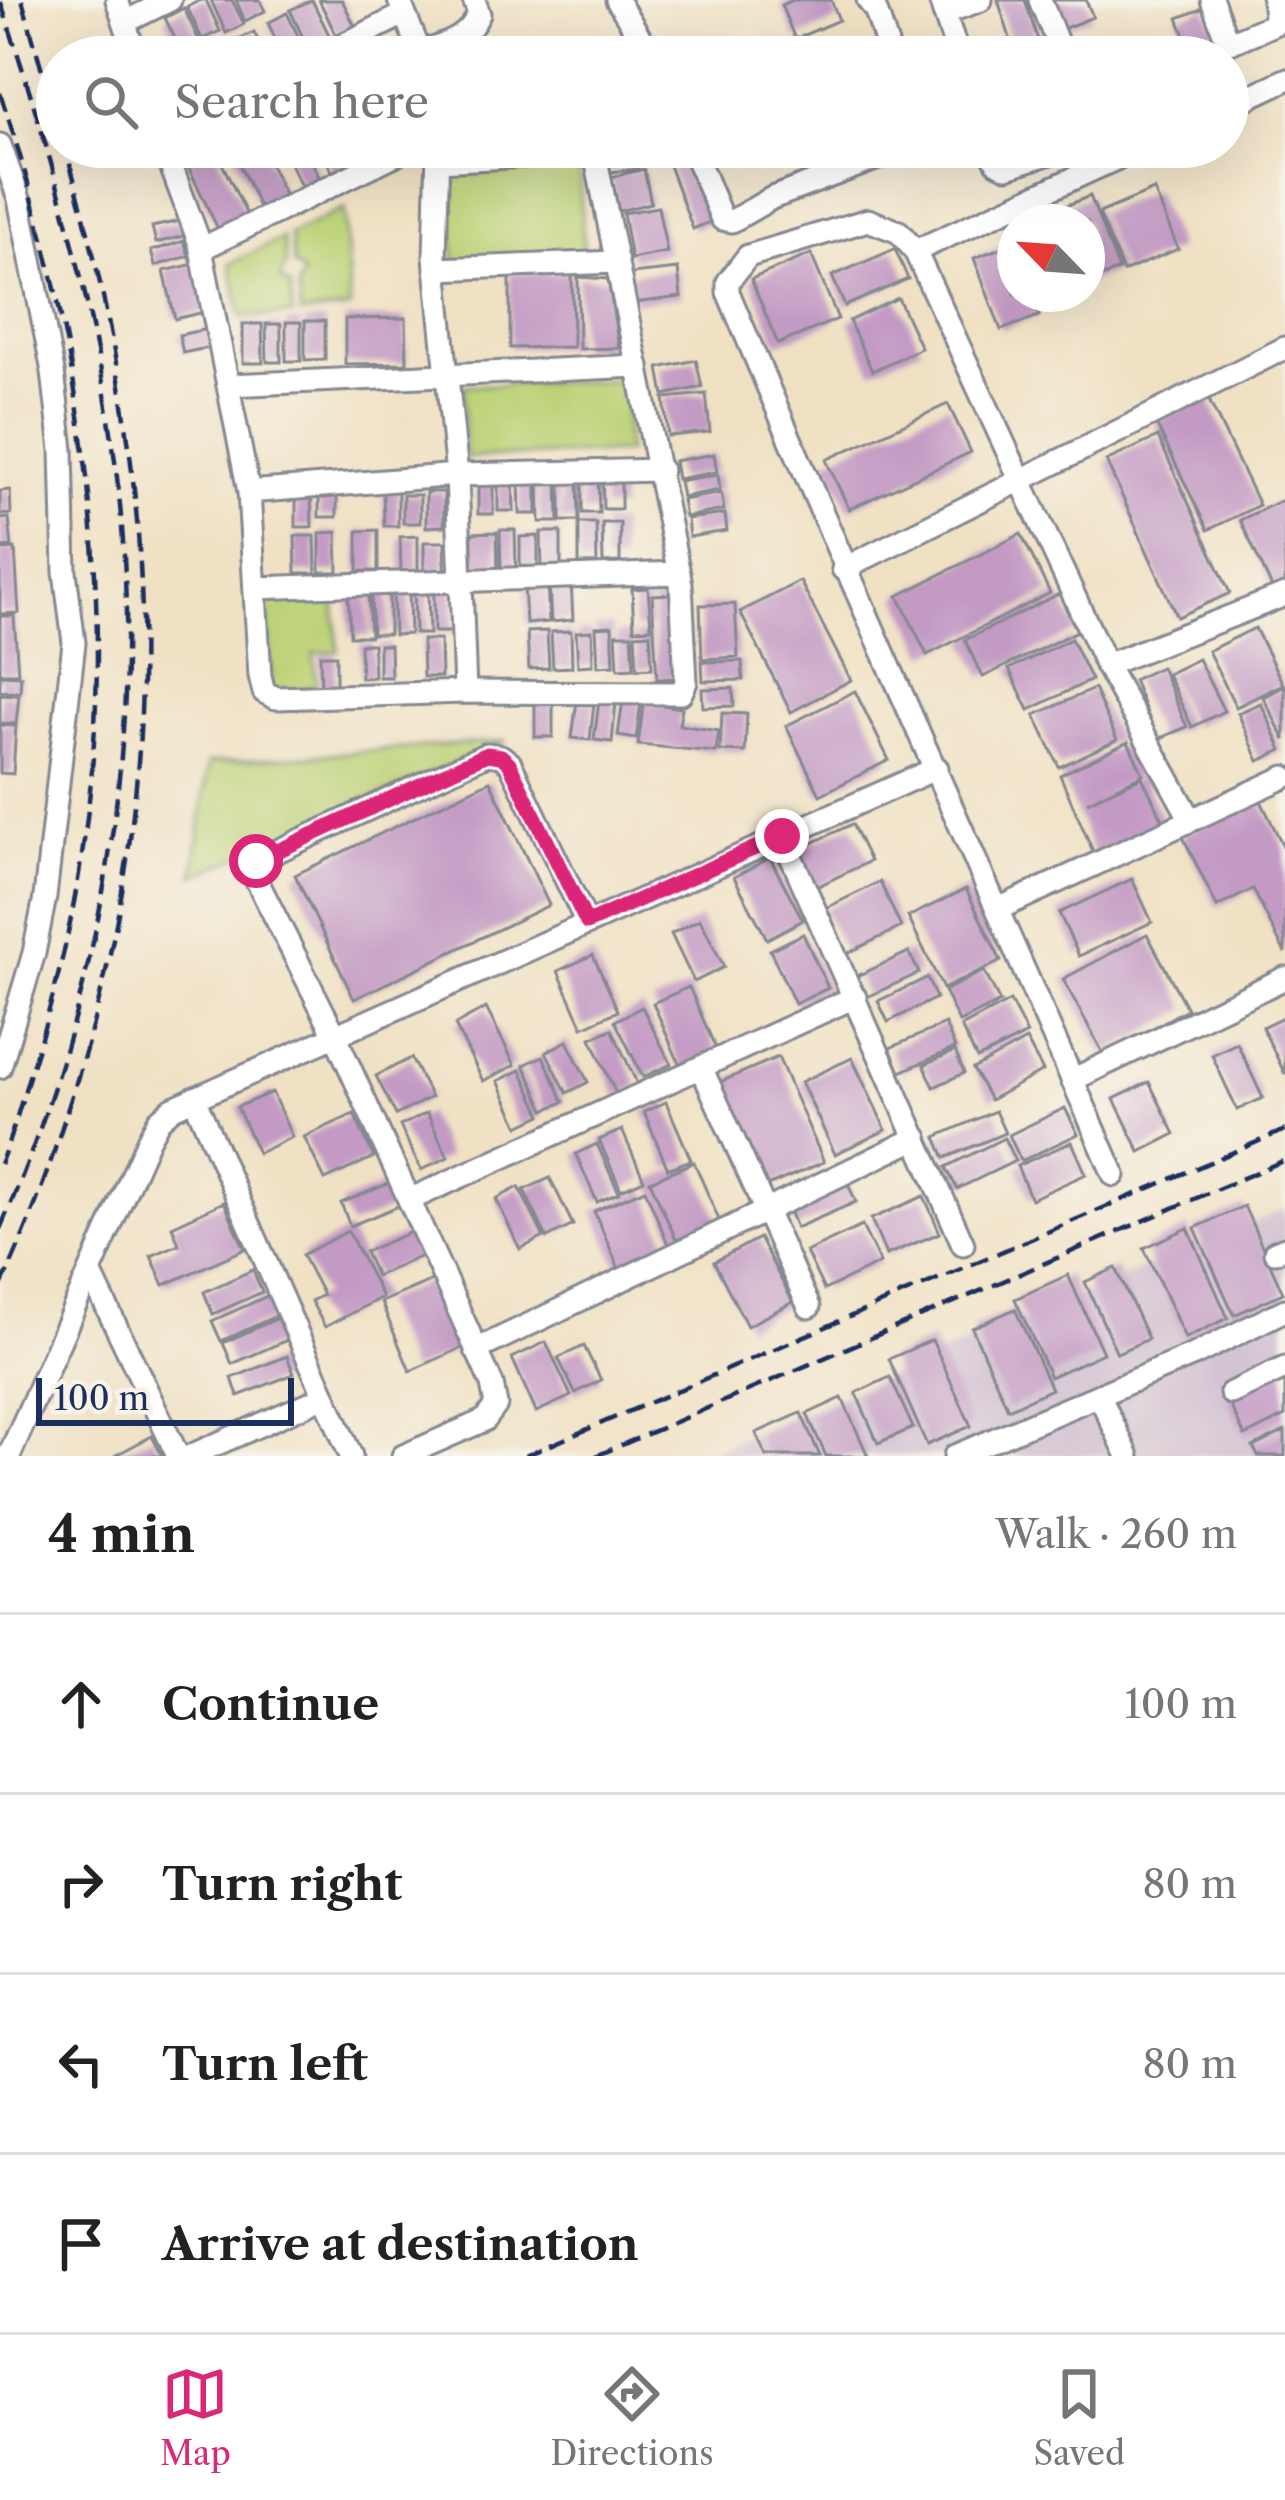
<!DOCTYPE html>
<html lang="en">
<head>
<meta charset="utf-8">
<style>
  :root { --surface:#fff; --page:#f2f2f2; --text:#222; --muted:#767676; --line:#e0e0e0; --accent:#db2777 }
  body { margin:0; font-family:"Libre Caslon Text",serif; background:var(--page); color:var(--text) }
  .compass { position:absolute; left:997px; top:204px; width:108px; height:108px; border-radius:50%; background:var(--surface); box-shadow:0 12px 48px #0002; rotate:295deg }
  .scale { position:absolute; left:36px; bottom:30px; width:258px; box-sizing:border-box; padding-left:12px; border:6px solid #1b2f5e; border-top:0; font-size:33px; line-height:42px; white-space:nowrap; color:#1b2f5e; -webkit-text-stroke:9px #f7f3e8; paint-order:stroke }
  .stop { position:absolute; width:36px; height:36px; margin:-27px; border:9px solid #db2777; border-radius:50%; background:#fff }
  .stop.end { background:#db2777; border-color:#fff; box-shadow:0 3px 12px #0008 }
  .list { margin:0; padding:0; list-style:none }
  h2 { display:flex; justify-content:space-between; align-items:center; height:156px; margin:0; padding:0 48px; font-size:51px }
  h2 small { font-size:39px; font-weight:400; color:var(--muted) }
  .list li { display:grid; grid-template-columns:78px 1fr auto; gap:36px; align-items:center; box-sizing:border-box; height:180px; padding:0 48px; border-top:3px solid var(--line) }
  .list b { display:block; font-size:45px; white-space:nowrap }
  .list em { font-size:39px; font-style:normal; color:var(--muted) }
  .icon { flex:none; width:66px; height:66px; fill:none; stroke:currentColor; stroke-width:2; stroke-linecap:round; stroke-linejoin:round }
  .map { position:relative; flex:none; width:1285px; height:1456px; overflow:hidden }
  .search { position:absolute; background:var(--surface); box-shadow:0 12px 48px #0002; left:36px; right:36px; top:36px; height:132px; display:flex; align-items:center; gap:30px; box-sizing:border-box; padding:0 42px; border-radius:66px; color:var(--muted); font-size:45px }
  .sheet { height:876px; background:var(--surface) }
  nav { display:flex; justify-content:space-around; align-items:center; box-sizing:border-box; height:168px; border-top:3px solid var(--line); background:var(--surface); font-size:33px; color:var(--muted) }
  nav a { display:grid; justify-items:center; gap:6px }
  nav .on { color:var(--accent) }
  .map>svg:first-child { display:block }
</style>
</head>
<body>
<div class="map">
<svg width="1285" height="1456" viewBox="0 0 1285 1456">
  <rect width="100%" height="100%" fill="#f7f3e8"/>
  <filter id="ink" filterUnits="userSpaceOnUse"><feTurbulence type="fractalNoise" baseFrequency=".00833" numOctaves="2"/><feDisplacementMap in="SourceGraphic" scale="24" xChannelSelector="R" yChannelSelector="G"/><feConvolveMatrix kernelMatrix="1 2 1 2 8 2 1 2 1" color-interpolation-filters="sRGB"/></filter>
  <filter id="wash" filterUnits="userSpaceOnUse"><feTurbulence type="fractalNoise" baseFrequency=".004" numOctaves="4" result="noise"/><feDisplacementMap in="SourceGraphic" scale="48" xChannelSelector="R" yChannelSelector="G"/><feGaussianBlur stdDeviation="2.7" result="paint"/><feColorMatrix in="noise" values="0 0 0 0 0 0 0 0 0 0 0 0 0 0 0 0 0 1.4 0 .05"/><feComposite in="paint" operator="in"/></filter>
  <g filter="url(#wash)">
    <rect width="100%" height="100%" fill="#f0e1c4"/>
    <polygon fill="#cfbdd0" points="1285,1209 1285,1456 699,1456"/>
    <g fill="#bcd276" stroke="#6c806a" stroke-width="3">
      <polygon points="579,166 584,253 455,262 450,175"/>
      <polygon points="344,209 350,309 301,314 298,287 303,274 294,265 290,235"/>
      <polygon points="283,238 286,265 280,279 290,287 293,315 242,317 230,264"/>
      <polygon points="624,380 627,452 465,458 463,386"/>
      <polygon points="334,595 338,651 314,653 316,687 272,691 266,600"/>
      <polygon points="506,741 194,876 208,763"/>
    </g>
    <g id="blocks">
      <g fill="#c29ac4">
        <polygon points="201,0 206,0 220,31 202,39 187,7"/>
        <polygon points="211,0 232,0 244,24 226,33"/>
        <polygon points="236,0 260,0 265,11 245,21"/>
        <polygon points="312,0 330,37 308,48 290,10"/>
        <polygon points="319,0 342,0 355,26 336,35"/>
        <polygon points="793,0 831,0 839,20 795,39 781,5"/>
        <polygon points="998,0 1025,0 1043,56 1016,57"/>
        <polygon points="1049,0 1086,0 1093,17 1060,30"/>
        <polygon points="1206,7 1219,41 1191,51 1178,18"/>
        <polygon points="184,8 200,42 181,51 165,18"/>
        <polygon points="287,13 305,50 291,57 284,57 268,23"/>
        <polygon points="254,32 266,57 239,57 232,42"/>
        <polygon points="1111,42 1116,57 1067,57 1067,56"/>
        <polygon points="380,43 387,57 361,57 359,53"/>
        <polygon points="198,147 214,147 248,217 219,231 182,154"/>
        <polygon points="231,147 262,147 285,196 260,209"/>
        <polygon points="293,147 305,147 320,179 302,188 284,151"/>
        <polygon points="320,147 343,147 350,163 332,172"/>
        <polygon points="348,147 373,147 376,152 355,162"/>
        <polygon points="607,147 635,147 638,169 610,172"/>
        <polygon points="662,147 687,147 715,220 693,229"/>
        <polygon points="644,169 651,203 619,211 611,177"/>
        <polygon points="1154,190 1178,249 1123,272 1099,213"/>
        <polygon points="1090,196 1119,270 1087,283 1087,222 1035,222 1033,219"/>
        <polygon points="658,207 667,252 631,259 623,213"/>
        <polygon points="180,221 184,236 156,243 152,227"/>
        <polygon points="184,241 189,256 155,266 151,251"/>
        <polygon points="1011,244 1015,254 1015,294 1030,294 1039,316 1001,330 974,258"/>
        <polygon points="895,249 908,279 845,306 832,276"/>
        <polygon points="811,254 838,319 778,344 751,279"/>
        <polygon points="198,263 209,311 175,319 164,271"/>
        <polygon points="678,269 681,297 634,303 631,274"/>
        <polygon points="510,273 572,273 573,347 510,348"/>
        <polygon points="578,277 608,279 619,348 579,349"/>
        <polygon points="898,298 921,348 872,371 849,321"/>
        <polygon points="406,318 407,363 345,364 345,319"/>
        <polygon points="305,321 325,321 325,359 305,360"/>
        <rect x="286" y="322" width="15" height="39"/>
        <polygon points="243,324 262,324 263,363 243,363"/>
        <polygon points="266,324 281,324 281,362 267,362"/>
        <polygon points="212,328 216,346 183,353 179,335"/>
        <polygon points="696,360 702,387 664,395 659,368"/>
        <polygon points="706,394 710,432 668,436 664,398"/>
        <polygon points="1207,396 1259,505 1208,530 1155,422"/>
        <polygon points="948,404 971,452 849,509 826,460"/>
        <polygon points="1158,437 1230,593 1177,617 1106,461"/>
        <polygon points="714,454 717,472 677,479 674,461"/>
        <polygon points="582,475 598,475 599,513 582,513"/>
        <polygon points="602,475 621,475 621,509 603,509"/>
        <polygon points="718,475 720,490 682,497 679,481"/>
        <polygon points="539,477 558,477 559,522 540,522"/>
        <rect x="478" y="478" width="15" height="36"/>
        <polygon points="519,481 537,481 537,514 520,514"/>
        <polygon points="561,481 578,481 579,521 561,521"/>
        <polygon points="498,485 513,485 514,511 498,511"/>
        <polygon points="10,490 11,514 0,515 0,491"/>
        <rect x="319" y="491" width="18" height="26"/>
        <polygon points="383,491 398,491 398,526 384,526"/>
        <polygon points="311,492 312,527 296,527 296,493"/>
        <polygon points="426,492 444,492 444,526 426,527"/>
        <polygon points="721,493 724,510 685,517 682,500"/>
        <rect x="403" y="495" width="17" height="28"/>
        <polygon points="1285,499 1285,586 1274,592 1240,520"/>
        <polygon points="725,514 727,531 689,537 687,519"/>
        <polygon points="9,518 12,547 0,548 0,519"/>
        <polygon points="579,523 596,523 597,564 579,564"/>
        <polygon points="602,523 620,523 620,562 603,563"/>
        <polygon points="378,530 378,571 358,571 358,531"/>
        <polygon points="500,530 515,530 516,569 501,569"/>
        <polygon points="337,532 338,572 320,572 320,533"/>
        <polygon points="497,532 498,569 472,570 472,533"/>
        <polygon points="541,532 561,532 561,569 542,569"/>
        <polygon points="1021,534 1050,593 927,655 898,596"/>
        <polygon points="295,536 315,536 316,573 296,573"/>
        <polygon points="418,536 418,571 401,571 400,537"/>
        <polygon points="538,536 538,567 520,568 520,537"/>
        <rect x="424" y="542" width="21" height="33"/>
        <polygon points="15,549 19,613 0,614 0,550"/>
        <polygon points="547,581 549,622 526,624 524,583"/>
        <polygon points="571,581 573,620 551,622 549,582"/>
        <polygon points="800,581 851,680 791,712 740,612"/>
        <rect x="434" y="587" width="19" height="45"/>
        <polygon points="371,588 389,588 389,634 372,634"/>
        <polygon points="409,588 410,634 394,635 393,589"/>
        <polygon points="428,588 429,634 415,634 414,589"/>
        <polygon points="648,588 651,628 634,629 632,589"/>
        <polygon points="368,590 370,636 350,636 348,591"/>
        <polygon points="673,594 677,678 657,679 652,595"/>
        <polygon points="1059,594 1077,631 983,677 965,640"/>
        <polygon points="735,604 738,657 702,659 700,605"/>
        <polygon points="0,616 14,616 18,673 0,673"/>
        <polygon points="612,626 614,665 598,666 596,627"/>
        <polygon points="1255,628 1283,684 1236,707 1208,651"/>
        <polygon points="547,631 549,668 529,669 527,632"/>
        <polygon points="571,631 572,667 553,668 551,632"/>
        <polygon points="592,631 593,665 578,666 576,632"/>
        <polygon points="650,633 652,668 637,669 635,634"/>
        <polygon points="616,634 632,634 634,668 618,669"/>
        <polygon points="1071,639 1091,680 1029,710 1009,669"/>
        <polygon points="422,640 440,640 441,677 423,677"/>
        <polygon points="360,644 373,644 374,677 361,678"/>
        <polygon points="379,645 390,645 391,677 379,677"/>
        <polygon points="320,655 336,655 336,692 321,692"/>
        <polygon points="1198,659 1224,711 1192,727 1167,674"/>
        <polygon points="742,661 743,680 703,681 702,662"/>
        <polygon points="1161,667 1187,727 1158,739 1133,680"/>
        <polygon points="0,675 21,676 20,692 0,691"/>
        <polygon points="1285,686 1285,740 1263,697"/>
        <polygon points="733,688 734,706 703,707 702,689"/>
        <polygon points="1094,689 1117,740 1059,767 1035,715"/>
        <polygon points="855,691 889,760 820,795 786,726"/>
        <polygon points="0,694 19,695 16,724 0,723"/>
        <polygon points="553,700 553,737 535,737 535,701"/>
        <polygon points="623,700 641,702 636,739 618,736"/>
        <polygon points="577,701 594,703 590,740 572,738"/>
        <polygon points="599,701 616,703 612,742 594,740"/>
        <polygon points="644,702 682,708 679,725 719,731 716,752 638,745"/>
        <polygon points="1261,703 1282,750 1259,761 1238,713"/>
        <polygon points="722,713 747,714 745,752 720,751"/>
        <polygon points="0,725 16,726 13,774 0,773"/>
        <polygon points="1128,742 1143,774 1087,802 1142,777 1164,822 1095,856 1060,775"/>
        <polygon points="490,781 549,905 354,999 295,875"/>
        <polygon points="1259,797 1285,850 1285,953 1253,889 1217,907 1182,835"/>
        <polygon points="852,824 870,861 810,890 792,853"/>
        <polygon points="770,858 803,920 767,939 734,877"/>
        <polygon points="1132,879 1152,922 1079,956 1059,913"/>
        <polygon points="880,882 901,927 846,954 824,909"/>
        <polygon points="966,889 1001,961 943,989 908,917"/>
        <polygon points="700,919 724,967 694,982 671,934"/>
        <polygon points="803,934 828,988 795,1004 770,950"/>
        <polygon points="1147,934 1187,1009 1104,1055 1063,979"/>
        <polygon points="909,952 919,973 867,997 857,976"/>
        <polygon points="593,955 618,1011 583,1027 558,971"/>
        <polygon points="984,971 1000,1002 959,1022 944,991"/>
        <polygon points="927,978 936,998 888,1022 878,1001"/>
        <polygon points="689,987 719,1056 683,1072 653,1003"/>
        <polygon points="1010,1001 1027,1034 977,1059 961,1027"/>
        <polygon points="642,1007 671,1064 643,1077 615,1021"/>
        <polygon points="486,1008 515,1065 483,1081 455,1025"/>
        <polygon points="1285,1016 1285,1074 1262,1027"/>
        <polygon points="945,1024 955,1048 900,1072 890,1048"/>
        <polygon points="612,1029 638,1086 617,1096 591,1038"/>
        <polygon points="1026,1040 1043,1071 990,1100 973,1069"/>
        <polygon points="567,1041 588,1082 567,1093 546,1052"/>
        <polygon points="1237,1043 1263,1098 1237,1110 1212,1055"/>
        <polygon points="955,1051 964,1073 934,1087 924,1065"/>
        <polygon points="543,1056 564,1102 545,1110 524,1065"/>
        <polygon points="778,1057 824,1162 765,1187 720,1082"/>
        <polygon points="411,1058 431,1097 396,1115 376,1076"/>
        <polygon points="852,1058 886,1130 835,1154 801,1082"/>
        <polygon points="521,1070 542,1115 519,1126 498,1081"/>
        <polygon points="1149,1082 1175,1134 1140,1152 1114,1099"/>
        <polygon points="272,1092 292,1137 258,1153 237,1107"/>
        <polygon points="666,1102 691,1160 668,1169 644,1112"/>
        <polygon points="1065,1108 1078,1134 1021,1161 1009,1135"/>
        <polygon points="995,1111 1005,1133 945,1158 936,1137"/>
        <polygon points="427,1113 448,1157 421,1170 400,1126"/>
        <polygon points="354,1114 374,1157 325,1180 304,1137"/>
        <polygon points="622,1130 644,1180 621,1190 599,1140"/>
        <polygon points="1004,1138 1015,1161 957,1189 946,1167"/>
        <polygon points="1072,1142 1086,1174 1031,1199 1017,1166"/>
        <polygon points="597,1144 619,1193 597,1202 576,1154"/>
        <polygon points="694,1162 722,1227 679,1246 650,1181"/>
        <polygon points="845,1177 856,1202 796,1228 786,1203"/>
        <polygon points="550,1178 573,1225 547,1238 524,1190"/>
        <polygon points="392,1182 401,1205 350,1226 341,1203"/>
        <polygon points="519,1187 544,1237 520,1249 496,1199"/>
        <polygon points="645,1189 670,1249 620,1271 594,1211"/>
        <polygon points="924,1196 940,1233 886,1255 871,1219"/>
        <polygon points="224,1202 245,1249 164,1285 151,1256 179,1244 172,1226"/>
        <polygon points="1244,1206 1283,1293 1234,1315 1195,1228"/>
        <polygon points="862,1226 880,1263 824,1290 806,1252"/>
        <polygon points="1188,1228 1228,1318 1185,1338 1144,1248"/>
        <polygon points="415,1230 426,1254 376,1276 365,1252"/>
        <polygon points="348,1231 382,1297 325,1327 311,1301 323,1295 302,1255"/>
        <polygon points="759,1238 793,1302 747,1326 714,1262"/>
        <polygon points="1116,1268 1148,1339 1117,1353 1085,1282"/>
        <polygon points="253,1270 262,1292 213,1314 204,1292"/>
        <polygon points="1068,1275 1103,1353 1050,1377 1015,1299"/>
        <polygon points="437,1278 466,1346 410,1371 381,1302"/>
        <polygon points="272,1294 281,1314 221,1341 212,1321"/>
        <polygon points="1015,1309 1051,1389 1008,1409 972,1328"/>
        <polygon points="285,1315 294,1337 232,1364 223,1343"/>
        <polygon points="932,1340 971,1426 927,1445 889,1359"/>
        <polygon points="546,1342 571,1396 536,1412 512,1358"/>
        <polygon points="584,1346 601,1380 575,1393 558,1358"/>
        <polygon points="287,1356 294,1374 238,1396 232,1378"/>
        <polygon points="1285,1370 1285,1416 1245,1436 1227,1399"/>
        <polygon points="890,1377 913,1428 878,1443 856,1393"/>
        <polygon points="842,1398 868,1456 826,1456 807,1414"/>
        <polygon points="801,1413 820,1456 766,1456 756,1433"/>
        <polygon points="1285,1431 1285,1456 1258,1456 1253,1447"/>
        <polygon points="152,1436 162,1456 114,1456"/>
      </g>
    </g>
  </g>
  <g filter="url(#ink)">
    <use href="#blocks" fill-opacity="0" stroke="#868891" stroke-width="3"/>
    <g fill="none" stroke-linecap="round" stroke-linejoin="round">
      <g stroke="#868891" stroke-width="27">
        <g id="minor">
          <polyline points="117,0 136,57"/>
          <polyline points="399,0 422,57"/>
          <polyline points="617,0 652,57"/>
          <polyline points="868,0 876,11 891,57"/>
          <polyline points="940,0 959,57"/>
          <polyline points="1040,0 1063,57"/>
          <polyline points="1212,0 1226,38 1232,42 1276,23 1273,0"/>
          <polyline points="944,13 981,0"/>
          <polyline points="125,22 170,0"/>
          <path d="M421,53C446,44 467,40 479,14L474,0"/>
          <polyline points="319,57 404,14"/>
          <polyline points="1228,107 1285,80"/>
          <polyline points="0,145 19,199 53,372 62,450 65,572 74,643 45,897 34,953 0,1067"/>
          <polyline points="164,147 200,244 249,492 260,676 264,692 276,698 465,692 681,693 686,682 681,584 597,164 591,156 579,153 439,161"/>
          <polyline points="692,147 722,219 732,221 772,198 907,147"/>
          <polyline points="989,147 997,162 1007,167 1070,147"/>
          <polyline points="438,148 435,257 457,475 465,692"/>
          <polyline points="201,249 411,147"/>
          <polyline points="915,251 1106,665 1190,818"/>
          <polyline points="436,269 617,262"/>
          <polyline points="229,385 638,366"/>
          <polyline points="249,492 457,475 661,470"/>
          <polyline points="843,569 1285,348"/>
          <polyline points="255,588 679,573"/>
          <polyline points="1106,665 1285,595"/>
          <polyline points="782,836 963,1244"/>
          <polyline points="998,909 1285,777"/>
          <polyline points="701,1067 809,1307"/>
          <polyline points="1072,1080 1285,978"/>
          <polyline points="194,1098 351,1456"/>
          <path d="M1114,1175C986,880 852,589 728,292V282L748,256L868,220L899,232L915,251L1142,147"/>
          <polyline points="409,1200 855,997"/>
          <polyline points="1275,1252 1285,1248"/>
          <polyline points="90,1272 178,1456"/>
          <polyline points="476,1350 917,1138"/>
          <polyline points="1231,1393 1285,1368"/>
          <polyline points="1099,1395 1128,1456"/>
          <polyline points="9,1456 148,1140 159,1120 173,1108 937,768"/>
          <polyline points="190,1456 325,1396"/>
          <polyline points="403,1456 485,1420 496,1405 492,1384 335,1035 253,873 256,861 487,754 501,756 510,763 587,923"/>
          <polyline points="955,1456 1196,1354 1285,1310"/>
        </g>
      </g>
      <use href="#minor" stroke="#fff" stroke-width="21"/>
      <g stroke="#1b2f5e" stroke-width="4.5" stroke-dasharray="18 9" stroke-linecap="butt">
        <polyline points="22,0 50,98"/>
        <path d="M0,93C105,407 137,741 34,1060C23,1095 14,1131 0,1164"/>
        <path d="M0,1229C92,1019 137,787 124,557C113,367 60,180 0,0"/>
        <path d="M0,1288C28,1230 49,1169 68,1108C175,781 160,475 65,147"/>
        <polyline points="525,1456 1285,1130"/>
        <polyline points="596,1456 1285,1160"/>
      </g>
    </g>
  </g>
  <g fill="none" stroke-linecap="round" stroke-linejoin="round" filter="url(#ink)">
    <polyline stroke="#db2777" stroke-width="15" points="256,861 487,754 501,756 509,763 587,923 782,836"/>
  </g>
</svg>
<svg class="compass" viewBox="-18 -18 36 36"><path d="M0-13l5 13h-10z" fill="#e53935"/><path d="M0 13l5-13h-10z" fill="#767676"/></svg>
<div class="scale">100 m</div>
<div class="stop" style="left:256px;top:861px"></div>
<div class="stop end" style="left:782px;top:836px"></div>
<div class="search"><svg class="icon" aria-label="search" viewBox="0 0 24 24"><circle cx="10" cy="10" r="6"/><path d="M15 15l6 6"/></svg>Search here</div>
</div>
<section class="sheet">
<h2>4 min<small>Walk · 260 m</small></h2>
<ul class="list">
<li><svg class="icon" aria-label="ahead" viewBox="0 0 24 24"><path d="M12 20V5M6 11l6-6 6 6"/></svg><div><b>Continue</b></div><em>100 m</em></li>
<li><svg class="icon" aria-label="right" viewBox="0 0 24 24"><path d="M7 20v-9h11M14 6l5 5-5 5"/></svg><div><b>Turn right</b></div><em>80 m</em></li>
<li><svg class="icon" aria-label="left" viewBox="0 0 24 24"><path d="M17 20v-9H6M10 6l-5 5 5 5"/></svg><div><b>Turn left</b></div><em>80 m</em></li>
<li><svg class="icon" aria-label="arrive" viewBox="0 0 24 24"><path d="M6 21V4h12l-3 4 3 4H6"/></svg><div><b>Arrive at destination</b></div></li>
</ul>
</section>
<nav>
<a class="on"><svg class="icon" aria-label="map" viewBox="0 0 24 24"><path d="M3 6l6-2 6 2 6-2v14l-6 2-6-2-6 2zM9 4v14M15 6v14"/></svg>Map</a>
<a><svg class="icon" aria-label="directions" viewBox="0 0 24 24"><path d="M12 3l9 9-9 9-9-9zM9 14v-3h6M13 9l2 2-2 2"/></svg>Directions</a>
<a><svg class="icon" aria-label="saved" viewBox="0 0 24 24"><path d="M7 4h10v16l-5-4-5 4z"/></svg>Saved</a>
</nav>
</body>
</html>
